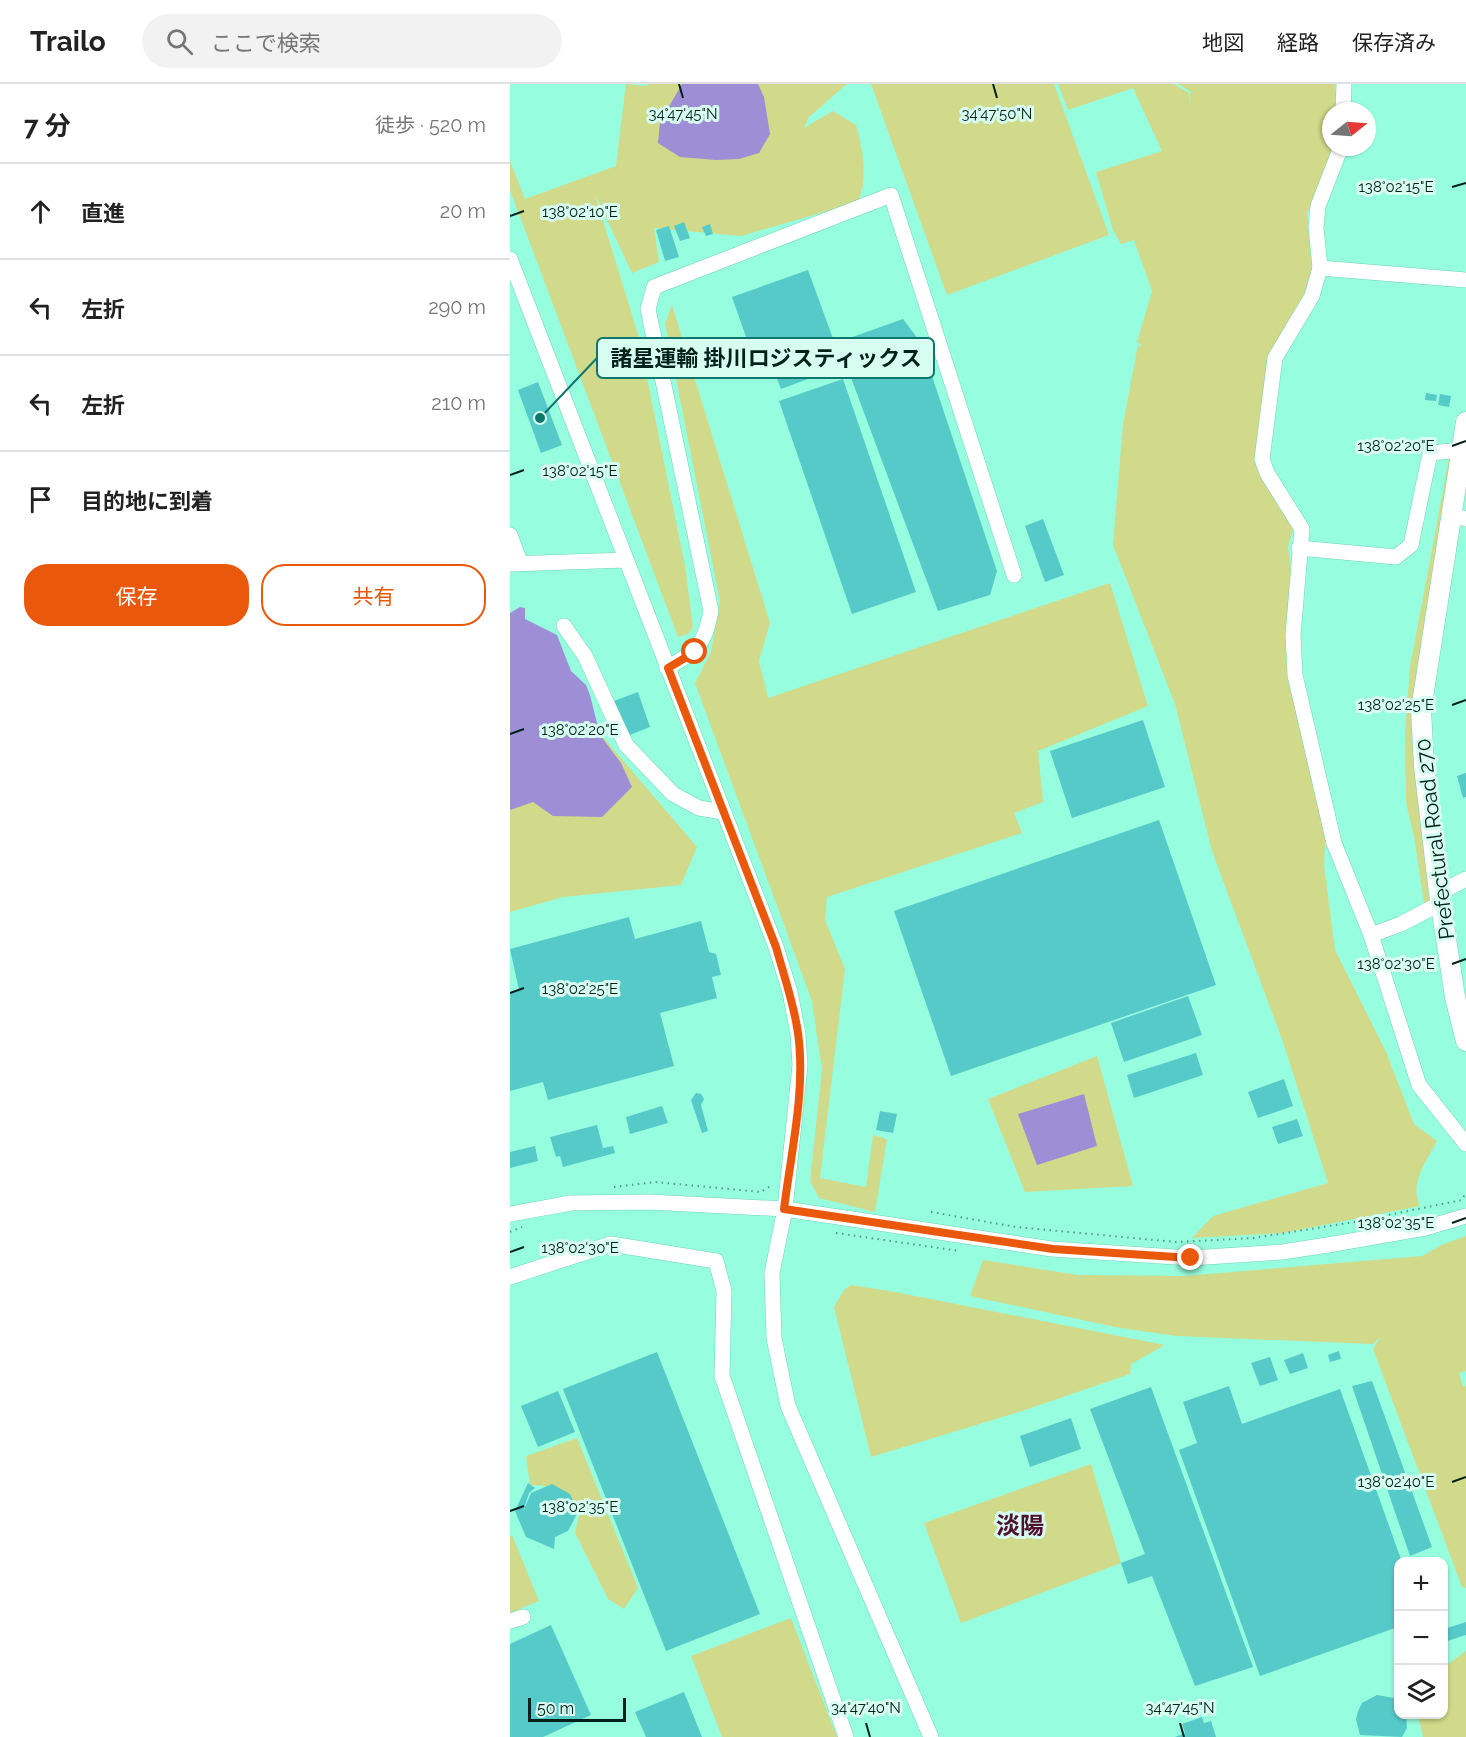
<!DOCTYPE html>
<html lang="ja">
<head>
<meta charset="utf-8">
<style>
  :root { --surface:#fff; --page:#f2f2f2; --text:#222; --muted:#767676; --line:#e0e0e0; --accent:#ea580c }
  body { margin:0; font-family:Raleway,"Noto Sans JP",sans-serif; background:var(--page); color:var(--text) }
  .controls { position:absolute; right:18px; bottom:18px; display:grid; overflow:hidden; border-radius:12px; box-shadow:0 2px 4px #0004 }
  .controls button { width:54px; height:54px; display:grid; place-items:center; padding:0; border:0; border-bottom:2px solid var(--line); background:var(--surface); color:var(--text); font:30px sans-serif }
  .compass { position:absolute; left:812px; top:18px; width:54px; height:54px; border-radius:50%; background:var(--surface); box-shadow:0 2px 4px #0004; rotate:73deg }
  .scale { position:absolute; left:18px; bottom:15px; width:98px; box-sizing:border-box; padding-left:6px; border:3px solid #012119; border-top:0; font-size:16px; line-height:21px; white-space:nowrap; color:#012119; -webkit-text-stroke:4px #d7fcf0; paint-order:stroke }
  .stop { position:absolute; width:18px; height:18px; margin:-14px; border:4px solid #ea580c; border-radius:50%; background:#fff }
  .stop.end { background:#ea580c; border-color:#fff; box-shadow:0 2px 6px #0008 }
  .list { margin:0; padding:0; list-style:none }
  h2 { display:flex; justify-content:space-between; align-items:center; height:78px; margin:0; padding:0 24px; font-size:26px }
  h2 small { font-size:20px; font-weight:400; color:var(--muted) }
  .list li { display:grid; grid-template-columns:39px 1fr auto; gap:18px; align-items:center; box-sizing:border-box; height:96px; padding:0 24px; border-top:2px solid var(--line) }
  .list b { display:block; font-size:22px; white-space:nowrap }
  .list em { font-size:20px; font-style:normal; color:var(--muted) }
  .actions { display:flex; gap:12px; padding:18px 24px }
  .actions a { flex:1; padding:14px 0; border:2px solid var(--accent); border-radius:24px; text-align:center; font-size:21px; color:var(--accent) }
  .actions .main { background:var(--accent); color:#fff }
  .icon { flex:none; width:33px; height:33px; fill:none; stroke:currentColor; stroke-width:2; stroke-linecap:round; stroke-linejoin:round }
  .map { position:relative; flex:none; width:956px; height:1653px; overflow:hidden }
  header { display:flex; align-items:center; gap:36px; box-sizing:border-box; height:84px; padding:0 30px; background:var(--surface); border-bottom:2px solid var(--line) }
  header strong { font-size:28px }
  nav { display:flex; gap:33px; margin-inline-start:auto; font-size:21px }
  .search { width:420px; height:54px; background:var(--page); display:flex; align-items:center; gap:15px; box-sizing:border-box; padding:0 21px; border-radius:33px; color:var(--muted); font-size:22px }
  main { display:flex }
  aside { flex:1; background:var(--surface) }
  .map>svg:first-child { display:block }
</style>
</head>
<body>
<header>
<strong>Trailo</strong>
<div class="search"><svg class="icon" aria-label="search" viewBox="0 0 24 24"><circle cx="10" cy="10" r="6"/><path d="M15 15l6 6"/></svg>ここで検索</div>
<nav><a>地図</a><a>経路</a><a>保存済み</a></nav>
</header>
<main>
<aside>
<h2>7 分<small>徒歩 · 520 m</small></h2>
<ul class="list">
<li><svg class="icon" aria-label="ahead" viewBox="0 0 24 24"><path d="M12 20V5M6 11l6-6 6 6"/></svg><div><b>直進</b></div><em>20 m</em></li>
<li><svg class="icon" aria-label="left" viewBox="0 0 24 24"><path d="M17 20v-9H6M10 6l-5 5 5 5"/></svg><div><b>左折</b></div><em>290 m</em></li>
<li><svg class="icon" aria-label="left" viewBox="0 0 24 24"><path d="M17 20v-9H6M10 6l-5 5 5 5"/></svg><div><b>左折</b></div><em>210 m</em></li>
<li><svg class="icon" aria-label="arrive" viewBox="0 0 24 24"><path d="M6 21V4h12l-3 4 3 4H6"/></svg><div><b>目的地に到着</b></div></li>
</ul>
<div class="actions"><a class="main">保存</a><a>共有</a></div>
</aside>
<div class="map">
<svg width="956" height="1653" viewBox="0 0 956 1653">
  <rect width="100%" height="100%" fill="#97fddf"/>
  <g fill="#d1d98a">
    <path d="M116,0L136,2L139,0H337L299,33L294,44L323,27L346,41C353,67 358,93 348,118L231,152L144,144L149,178L122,189L85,110L129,254L175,482L183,543L178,550L168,553L0,106V77L15,115L106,82Z"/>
    <polygon points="361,0 544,0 599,151 437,211"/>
    <path d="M548,0H664L679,9L681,22L680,7L668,0H825L828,27H821V63H825L817,97L797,128L802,186L800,209L770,262L752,375L785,438L778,463L784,510L783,561L816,743L814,781L825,866L876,968L904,1040L927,1057C916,1078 899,1099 910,1122L773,1149L682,1154L703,1132L818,1099L773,958L702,767L665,620L603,461L613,340L628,261L633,263L627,258L642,207L624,156L611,160L603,146L586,88L652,67L623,4L558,26Z"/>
    <polygon points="162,221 260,539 249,577 258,614 600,499 638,622 528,667 533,718 504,729 512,749 317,813 315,836 335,885 310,1094 356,1103 363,1051 377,1055 365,1128 309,1114 300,1097 312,986 302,917 185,599 201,568 210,517 155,239"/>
    <polygon points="939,374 945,377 910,596 926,822 915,827 905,758 896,718 895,648 900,583"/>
    <polygon points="0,611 64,619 187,763 171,801 53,813 0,828"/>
    <polygon points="587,972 623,1102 515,1108 478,1015"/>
    <polygon points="956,1152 956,1287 949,1289 953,1303 956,1302 956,1504 952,1503 863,1265 871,1252 863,1260 667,1252 610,1244 460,1212 473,1176 568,1191 675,1192 912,1172 934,1160"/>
    <polygon points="341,1201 385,1208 655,1261 621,1280 620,1290 512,1327 361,1373 324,1223 334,1206"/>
    <path d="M67,1354L128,1504L114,1525L98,1515L65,1449L70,1427C55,1404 46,1402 20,1401L16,1372Z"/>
    <polygon points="581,1380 611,1479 451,1539 414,1439"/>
    <polygon points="2,1451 29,1517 0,1529 0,1452"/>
    <polygon points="281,1534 327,1653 212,1653 181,1572"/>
    <polygon points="956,1567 956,1653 913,1653 908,1631 934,1630 934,1583"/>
  </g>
  <g fill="#9e8ed6">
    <polygon points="172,0 248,0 254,13 260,50 249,69 229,75 206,76 170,73 148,59 150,38"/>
    <polygon points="10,523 15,524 15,535 47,551 61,587 76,601 80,611 90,651 111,679 122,703 92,733 43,732 23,718 0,726 0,529"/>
    <polygon points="574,1010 587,1062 527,1081 508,1030"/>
  </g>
  <g fill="#56cac8">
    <polygon points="174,138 180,154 170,157 164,142"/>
    <polygon points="200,140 203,150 196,152 192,143"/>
    <polygon points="159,142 169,173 155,177 146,146"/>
    <polygon points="298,186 333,282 271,305 262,282 248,287 222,213"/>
    <polygon points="393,235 411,259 487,487 480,511 428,527 337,283 334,256"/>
    <polygon points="333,295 406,508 342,530 269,317"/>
    <polygon points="28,298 52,361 31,369 8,306"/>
    <polygon points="916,309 927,311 926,317 915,316"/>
    <polygon points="930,310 941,312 939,323 928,321"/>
    <polygon points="533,435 554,491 535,498 515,442"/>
    <polygon points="128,608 140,643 117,652 104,617"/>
    <polygon points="633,636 655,703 562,734 540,667"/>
    <polygon points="956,689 956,713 953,714 947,692"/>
    <polygon points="649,736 706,901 441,992 384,827"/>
    <polygon points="119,833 125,855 191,837 199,868 206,870 211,891 202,893 207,914 150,929 164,982 38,1016 33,998 0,1007 0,908 9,906 0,865"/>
    <polygon points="678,912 692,951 614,978 601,939"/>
    <polygon points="686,969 693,991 624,1014 617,991"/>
    <polygon points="774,995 783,1022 748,1034 738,1008"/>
    <polygon points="186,1009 191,1010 194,1015 191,1021 198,1047 192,1049 181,1016"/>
    <polygon points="152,1022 158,1039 120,1050 116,1033"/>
    <polygon points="370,1027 387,1030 383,1049 366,1046"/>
    <polygon points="787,1035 793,1052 768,1060 762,1043"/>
    <polygon points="87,1041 93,1064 103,1062 105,1069 53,1083 50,1072 46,1073 40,1053"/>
    <polygon points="25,1062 28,1077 0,1084 0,1068"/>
    <polygon points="829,1267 831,1275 820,1278 818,1271"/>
    <polygon points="147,1268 250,1530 156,1567 53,1305"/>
    <polygon points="793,1269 798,1284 780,1290 774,1276"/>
    <polygon points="760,1273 768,1296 750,1302 741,1279"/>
    <polygon points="862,1297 922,1463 900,1472 842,1302"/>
    <polygon points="719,1302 732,1340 830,1305 892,1478 888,1478 888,1552 885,1544 750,1592 669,1366 687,1359 673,1318"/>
    <polygon points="641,1303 743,1583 685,1602 642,1492 618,1500 611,1479 635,1470 580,1325"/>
    <polygon points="48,1307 65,1348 28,1363 11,1322"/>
    <polygon points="561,1334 571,1365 520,1383 510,1352"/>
    <polygon points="18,1399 25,1404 19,1409 13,1428 21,1409 42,1400 60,1410 68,1428 58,1447 45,1453 44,1465 16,1453 5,1427"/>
    <polygon points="956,1538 956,1551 934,1558 934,1545"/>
    <polygon points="41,1541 81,1631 33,1653 0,1653 0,1560"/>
    <polygon points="174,1608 192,1653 136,1653 125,1628"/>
    <polygon points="867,1611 884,1614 888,1617 888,1630 896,1630 897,1644 892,1653 850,1651 846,1635 848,1627 852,1619"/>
    <polygon points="692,1633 694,1639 701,1637 706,1653 665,1653 675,1649 672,1640"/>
  </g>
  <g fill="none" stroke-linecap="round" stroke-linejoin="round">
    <g stroke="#6ed3b7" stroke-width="16">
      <g id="minor">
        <polyline points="833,27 834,0"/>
        <polyline points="831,63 808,122 806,143 810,184 802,212 765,274 752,375 757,389 792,445 783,551 785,591 824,759 861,851 909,1001 956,1060"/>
        <polyline points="0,175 266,863 280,908 288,950 290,981 275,1125 262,1189 264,1254 278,1322 421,1653"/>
        <polyline points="810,184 956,196"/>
        <polyline points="940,431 956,435"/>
        <polyline points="0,451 10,478"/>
        <polyline points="789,464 886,473 901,461 920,369 951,366"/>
        <polyline points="0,480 116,476"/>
        <polyline points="54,542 75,572 116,661 163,710 189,724 213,728"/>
        <path d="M157,584C188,566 194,562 201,527L138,225L144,203L381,111L504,491"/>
        <polyline points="929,809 956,795"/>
        <polyline points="861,851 891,840 931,819"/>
        <polyline points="0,1130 61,1119 139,1118 275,1125 542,1165 681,1174 772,1168 818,1161 915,1144 956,1132"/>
        <polyline points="0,1193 101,1160 206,1177 214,1207 212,1292 336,1653"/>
        <polyline points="0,1537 13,1533"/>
      </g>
    </g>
    <g stroke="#6ed3b7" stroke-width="21">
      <polyline id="major" points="956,338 911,626 914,682 929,809 945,913 956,957"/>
    </g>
    <g stroke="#539985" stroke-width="2" stroke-dasharray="1.5 4.5" stroke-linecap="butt">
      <polyline points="104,1103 145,1098 251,1108 262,1101"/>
      <polyline points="421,1128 506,1143 666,1158 744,1154 844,1138 952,1116 956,1108"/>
      <polyline points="0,1148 12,1143"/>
      <polyline points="326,1149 450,1167"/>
    </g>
    <use href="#minor" stroke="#fff" stroke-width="15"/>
    <use href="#major" stroke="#fff" stroke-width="20"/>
  </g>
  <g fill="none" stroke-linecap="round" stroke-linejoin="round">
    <path stroke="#ea580c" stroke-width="8" d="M185,568L158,584L266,863C274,892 284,920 288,949C296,1006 281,1068 274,1125L543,1165L681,1174"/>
  </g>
  <path fill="none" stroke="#012119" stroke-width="2" d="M169,0L173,14M483,0L487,14M942,103L956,99M0,132L14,127M942,362L956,357M0,391L14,386M942,621L956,616M0,650L14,645M942,880L956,875M0,909L14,904M942,1139L956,1134M0,1168L14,1163M942,1398L956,1393M0,1427L14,1422M356,1639L360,1653M670,1639L674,1653"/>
  <g text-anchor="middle" stroke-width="6" stroke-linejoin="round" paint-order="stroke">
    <g font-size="21" fill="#012119" stroke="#d7fcf0">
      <text transform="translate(925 755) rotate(-97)" y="7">Prefectural Road 270</text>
    </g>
    <g font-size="24" font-weight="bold" fill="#501031" stroke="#d7fcf0">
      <text x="510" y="1450">淡陽</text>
    </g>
  </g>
  <g font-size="15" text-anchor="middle" fill="#012119" stroke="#d7fcf0" stroke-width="6" stroke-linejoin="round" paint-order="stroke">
    <text x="173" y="35">34°47'45"N</text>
    <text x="487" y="35">34°47'50"N</text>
    <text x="886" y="108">138°02'15"E</text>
    <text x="70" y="133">138°02'10"E</text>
    <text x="886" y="367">138°02'20"E</text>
    <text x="70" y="392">138°02'15"E</text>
    <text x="886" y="626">138°02'25"E</text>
    <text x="70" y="651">138°02'20"E</text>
    <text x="886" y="885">138°02'30"E</text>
    <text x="70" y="910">138°02'25"E</text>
    <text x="886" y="1144">138°02'35"E</text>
    <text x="70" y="1169">138°02'30"E</text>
    <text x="886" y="1403">138°02'40"E</text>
    <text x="70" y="1428">138°02'35"E</text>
    <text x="356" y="1629">34°47'40"N</text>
    <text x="670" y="1629">34°47'45"N</text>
  </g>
  <path fill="none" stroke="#0f766e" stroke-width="2" d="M30 334L87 274"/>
  <circle fill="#0f766e" stroke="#d7fcf0" stroke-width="2" cx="30" cy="334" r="6"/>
  <rect fill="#d7fcf0" stroke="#0f766e" stroke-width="2" x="87" y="254" width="337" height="40" rx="6"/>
  <g font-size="22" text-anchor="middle" font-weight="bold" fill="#012119">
    <text x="256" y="282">諸星運輸 掛川ロジスティックス</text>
  </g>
</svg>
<div class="controls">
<button>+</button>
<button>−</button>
<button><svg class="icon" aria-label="layers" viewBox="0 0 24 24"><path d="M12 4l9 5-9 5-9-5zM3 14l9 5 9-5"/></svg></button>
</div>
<svg class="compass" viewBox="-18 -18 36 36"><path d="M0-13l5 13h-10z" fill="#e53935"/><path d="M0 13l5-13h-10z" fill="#767676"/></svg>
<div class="scale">50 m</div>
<div class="stop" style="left:185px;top:568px"></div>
<div class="stop end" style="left:681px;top:1174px"></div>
</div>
</main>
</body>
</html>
